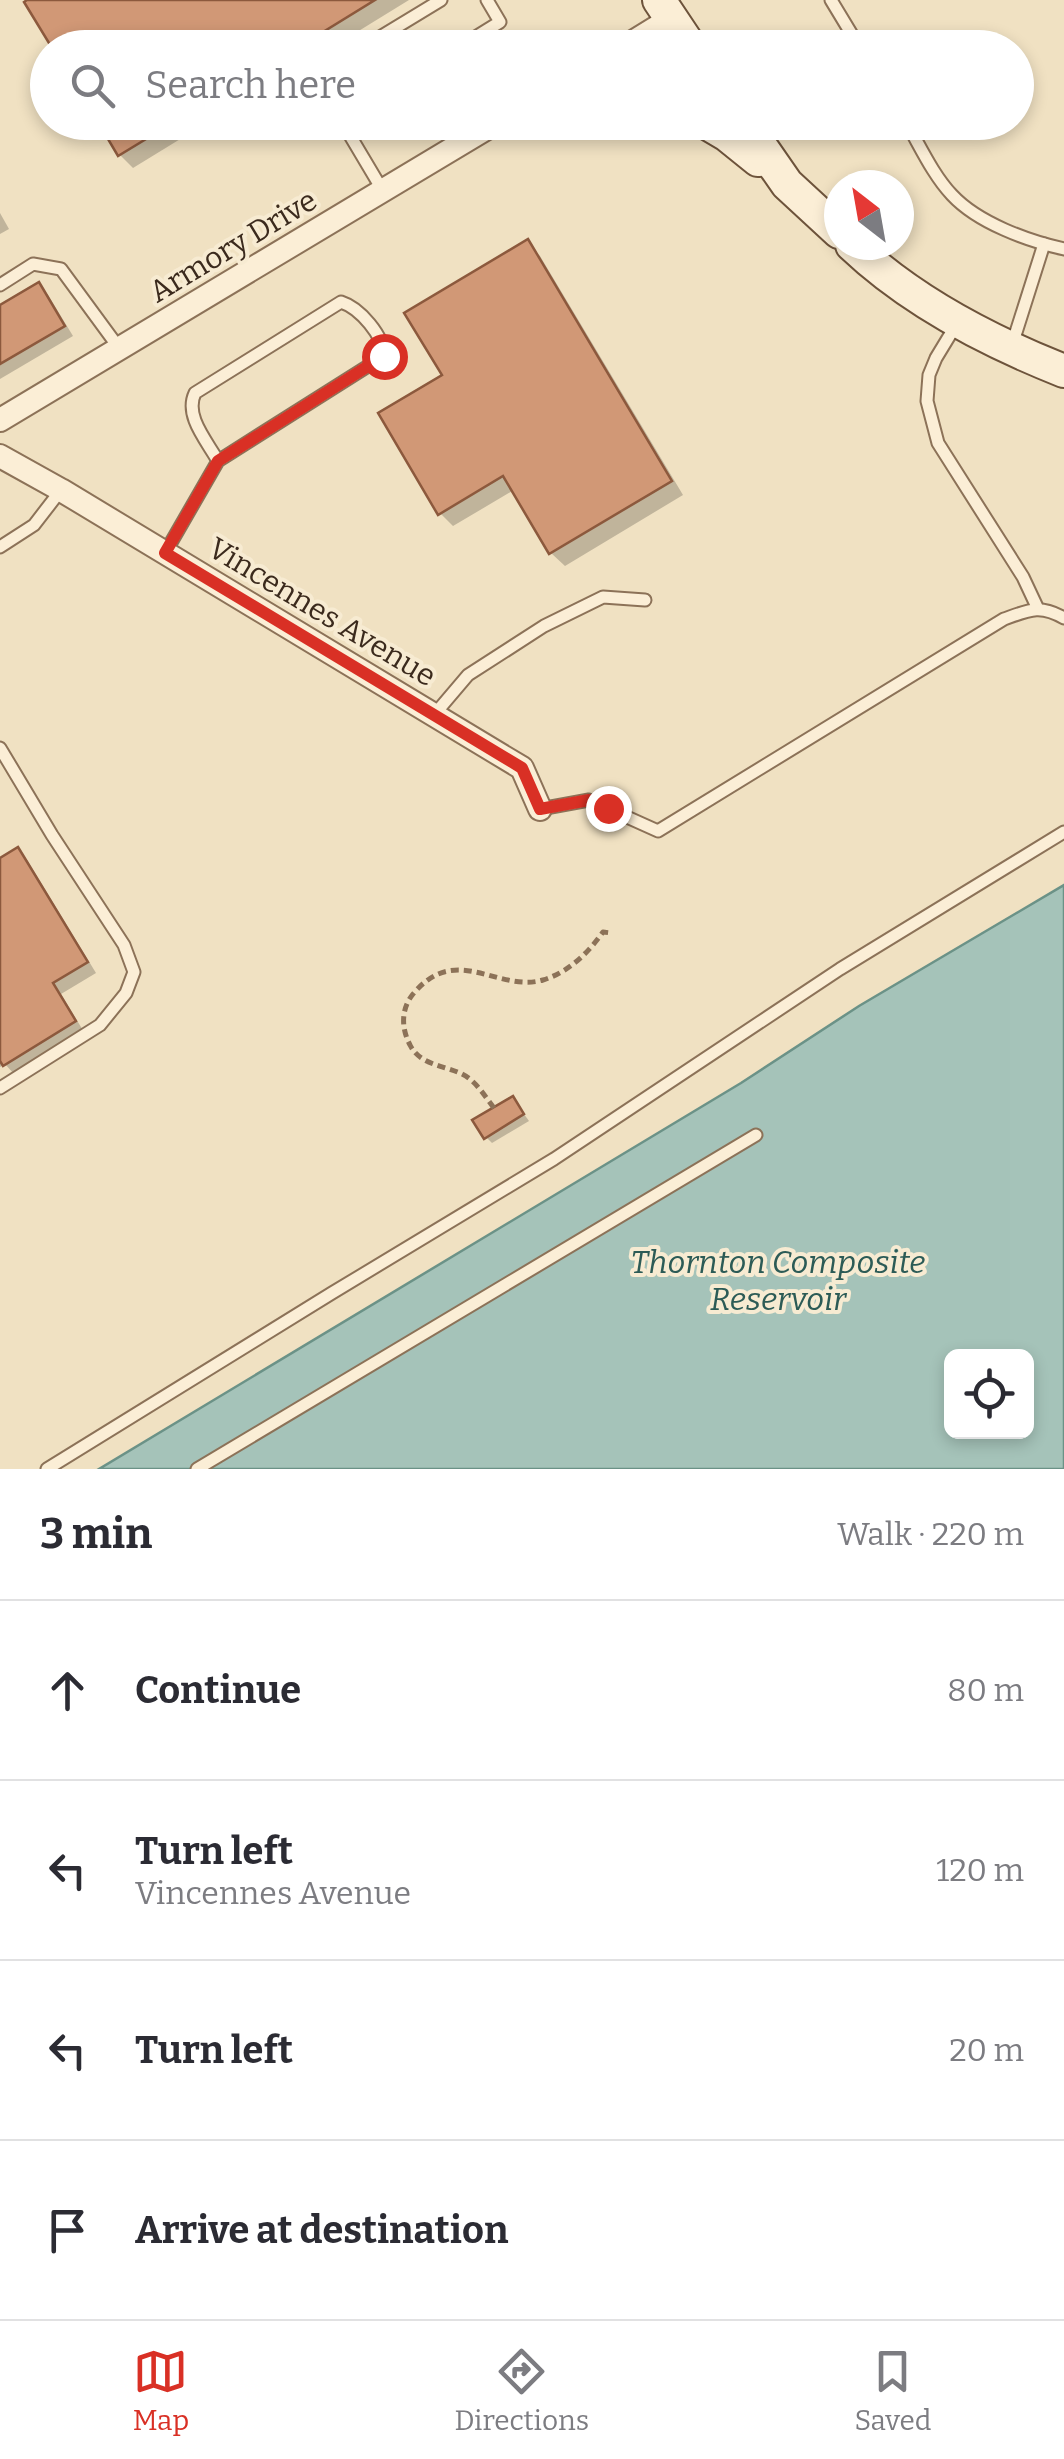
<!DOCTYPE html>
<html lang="en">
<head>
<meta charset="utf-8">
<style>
  :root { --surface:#fff; --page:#f7f7f7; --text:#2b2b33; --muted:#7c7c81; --line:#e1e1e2; --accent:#d93025 }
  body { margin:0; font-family:Bitter,serif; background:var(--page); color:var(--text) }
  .controls { position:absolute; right:30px; bottom:30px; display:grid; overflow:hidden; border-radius:15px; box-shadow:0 5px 15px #0003 }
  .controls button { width:90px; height:90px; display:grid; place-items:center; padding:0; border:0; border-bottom:2px solid var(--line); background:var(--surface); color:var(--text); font:50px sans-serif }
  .compass { position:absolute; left:824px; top:170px; width:90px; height:90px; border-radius:50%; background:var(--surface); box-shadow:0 5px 15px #0003; rotate:329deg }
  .stop { position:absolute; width:30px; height:30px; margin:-22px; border:8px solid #d93025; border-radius:50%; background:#fff }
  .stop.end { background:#d93025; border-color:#fff; box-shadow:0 2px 10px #0008 }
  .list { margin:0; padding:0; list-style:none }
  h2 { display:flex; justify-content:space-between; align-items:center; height:130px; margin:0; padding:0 40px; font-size:42px }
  h2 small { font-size:32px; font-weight:400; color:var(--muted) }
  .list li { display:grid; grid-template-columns:65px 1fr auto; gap:30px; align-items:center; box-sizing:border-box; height:180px; padding:0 40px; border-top:2px solid var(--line) }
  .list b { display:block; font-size:38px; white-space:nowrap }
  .list p { margin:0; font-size:32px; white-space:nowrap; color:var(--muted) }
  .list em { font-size:32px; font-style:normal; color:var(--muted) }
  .icon { flex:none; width:55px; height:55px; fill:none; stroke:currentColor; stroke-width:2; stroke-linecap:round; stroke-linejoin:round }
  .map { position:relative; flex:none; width:1064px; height:1469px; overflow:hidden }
  .search { position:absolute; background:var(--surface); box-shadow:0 5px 15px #0003; left:30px; right:30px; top:30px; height:110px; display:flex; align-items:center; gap:25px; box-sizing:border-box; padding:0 35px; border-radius:55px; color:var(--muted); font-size:38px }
  .sheet { height:850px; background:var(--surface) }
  nav { display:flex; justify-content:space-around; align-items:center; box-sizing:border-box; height:140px; border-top:2px solid var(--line); background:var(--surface); font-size:28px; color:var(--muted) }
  nav a { display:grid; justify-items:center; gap:5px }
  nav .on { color:var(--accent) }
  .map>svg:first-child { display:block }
</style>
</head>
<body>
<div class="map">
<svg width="1064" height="1469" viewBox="0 0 1064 1469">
  <rect width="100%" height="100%" fill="#f0e1c2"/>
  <path fill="#a5c3b9" stroke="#6b9287" stroke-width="2.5" fill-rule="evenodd" d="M1064,885V1469H99L741,1083L859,1006ZM952,1356H1026V1432H952Z"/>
  <g fill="#0003">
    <polygon points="31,0 409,0 331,48 55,48"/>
    <polygon points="101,122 208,122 133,168 120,155"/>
    <polygon points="0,213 9,229 0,234"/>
    <polygon points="527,243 540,256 683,495 565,566 551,553 514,490 453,526 440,513 445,376"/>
    <polygon points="39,285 48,295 73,336 0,379 0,308"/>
    <polygon points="18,850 27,860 96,973 61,994 84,1032 14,1074 5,1064 0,1067 0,861"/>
    <polygon points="513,1099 529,1121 492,1143 486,1137"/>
  </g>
  <g fill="#d19876" stroke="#8c593d" stroke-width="2.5">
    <polygon points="27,0 375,0 297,48 52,48 24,2"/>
    <polygon points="98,122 174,122 118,156"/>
    <polygon points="528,239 672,481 549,554 503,476 438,515 378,413 442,375 404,313"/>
    <polygon points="39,282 65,326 0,364 0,305"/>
    <polygon points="18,847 88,962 53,983 76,1021 3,1066 0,1061 0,858"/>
    <polygon points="513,1096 524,1114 484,1139 472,1120"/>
  </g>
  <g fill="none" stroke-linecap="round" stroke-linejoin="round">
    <g stroke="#8c7258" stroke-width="15">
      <g id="lane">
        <polyline points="831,0 860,48"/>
        <polyline points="362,48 441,0"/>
        <polyline points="458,48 500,22 487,0"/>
        <polyline points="342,122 383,191"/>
        <path d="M906,122C920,146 933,175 952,195C978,223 1028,241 1064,249"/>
        <polyline points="0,285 33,264 61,269 119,348"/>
        <polyline points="956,325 936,358 929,375 927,401 938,443 1023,577 1038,609"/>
        <polyline points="1012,345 1044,244"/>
        <polyline points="0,547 34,525 61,490"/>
        <path d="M165,553L218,461C207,441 184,416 195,393L341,302C360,308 384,336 384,356L218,461"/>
        <polyline points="434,715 468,675 544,626 603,597 645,600"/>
        <polyline points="0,748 52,835 124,945 134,972 126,993 100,1025 0,1088"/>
        <path d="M540,809L589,800L658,831L1004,619C1029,610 1040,604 1064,618"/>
        <polyline points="47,1469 332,1293 554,1159 840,969 1064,832"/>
        <polyline points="197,1469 756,1135"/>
      </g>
    </g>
    <g stroke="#8c7258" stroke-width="26">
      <g id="street">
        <polyline points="623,48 670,19"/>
        <polyline points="0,420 497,122"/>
        <polyline points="0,456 61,490 522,768 540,809"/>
      </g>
    </g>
    <g stroke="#6d533b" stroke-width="36">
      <g id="secondary">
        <polyline points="659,0 691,48"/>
        <polyline points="705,122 727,135 758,160"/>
        <polyline points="744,122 787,184 839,232"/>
        <path d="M852,245C912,302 988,341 1064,371"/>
      </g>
    </g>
    <path stroke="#8c7258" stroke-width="5" stroke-dasharray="8 5" stroke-linecap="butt" d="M494,1108C484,1095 476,1081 462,1074C443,1065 420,1065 410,1045C401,1028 401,1009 413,994C456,942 498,993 543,980C569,972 588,953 603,932L611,933"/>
    <use href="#lane" stroke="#fbeed6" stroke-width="11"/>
    <use href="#street" stroke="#fbeed6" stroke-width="22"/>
    <use href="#secondary" stroke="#fbeed6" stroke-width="32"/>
  </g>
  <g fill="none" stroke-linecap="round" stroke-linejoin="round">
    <polyline stroke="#d93025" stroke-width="12" points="384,356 218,461 165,553 522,768 540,809 589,800 608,808"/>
  </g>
  <g text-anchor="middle" stroke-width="8" stroke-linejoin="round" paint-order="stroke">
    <g font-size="30" fill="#3b2a1d" stroke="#f7ebd2">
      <text transform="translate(233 246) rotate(-31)" y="10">Armory Drive</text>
      <text transform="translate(322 612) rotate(31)" y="10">Vincennes Avenue</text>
    </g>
    <g font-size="32" font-style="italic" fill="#2c5b56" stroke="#f7ebd2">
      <text x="778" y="1273">Thornton Composite<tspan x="778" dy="37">Reservoir</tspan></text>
    </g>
  </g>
</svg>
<div class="controls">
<button><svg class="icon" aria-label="locate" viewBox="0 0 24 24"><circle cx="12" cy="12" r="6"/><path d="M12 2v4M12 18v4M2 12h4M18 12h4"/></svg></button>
</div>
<svg class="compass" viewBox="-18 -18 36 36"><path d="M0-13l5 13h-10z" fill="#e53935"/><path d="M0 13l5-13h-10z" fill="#7c7c81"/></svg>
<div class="stop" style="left:384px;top:356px"></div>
<div class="stop end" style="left:608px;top:808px"></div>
<div class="search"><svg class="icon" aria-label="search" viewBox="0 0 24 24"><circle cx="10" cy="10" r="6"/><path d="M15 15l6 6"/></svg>Search here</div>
</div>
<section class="sheet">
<h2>3 min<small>Walk · 220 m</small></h2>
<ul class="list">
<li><svg class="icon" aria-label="ahead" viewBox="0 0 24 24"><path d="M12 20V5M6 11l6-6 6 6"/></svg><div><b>Continue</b></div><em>80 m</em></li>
<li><svg class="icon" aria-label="left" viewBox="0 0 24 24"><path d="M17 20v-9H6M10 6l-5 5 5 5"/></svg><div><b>Turn left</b><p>Vincennes Avenue</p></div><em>120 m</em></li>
<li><svg class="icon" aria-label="left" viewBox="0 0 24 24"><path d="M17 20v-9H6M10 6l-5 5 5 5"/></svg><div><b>Turn left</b></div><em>20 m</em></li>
<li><svg class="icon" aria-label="arrive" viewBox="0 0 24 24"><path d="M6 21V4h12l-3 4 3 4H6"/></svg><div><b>Arrive at destination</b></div></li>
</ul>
</section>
<nav>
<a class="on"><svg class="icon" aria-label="map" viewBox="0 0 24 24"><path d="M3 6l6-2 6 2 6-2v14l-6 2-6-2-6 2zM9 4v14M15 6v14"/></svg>Map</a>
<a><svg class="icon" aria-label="directions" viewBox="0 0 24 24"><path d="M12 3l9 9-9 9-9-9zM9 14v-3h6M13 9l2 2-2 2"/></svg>Directions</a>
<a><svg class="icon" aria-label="saved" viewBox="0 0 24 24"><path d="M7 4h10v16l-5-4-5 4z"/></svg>Saved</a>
</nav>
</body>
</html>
